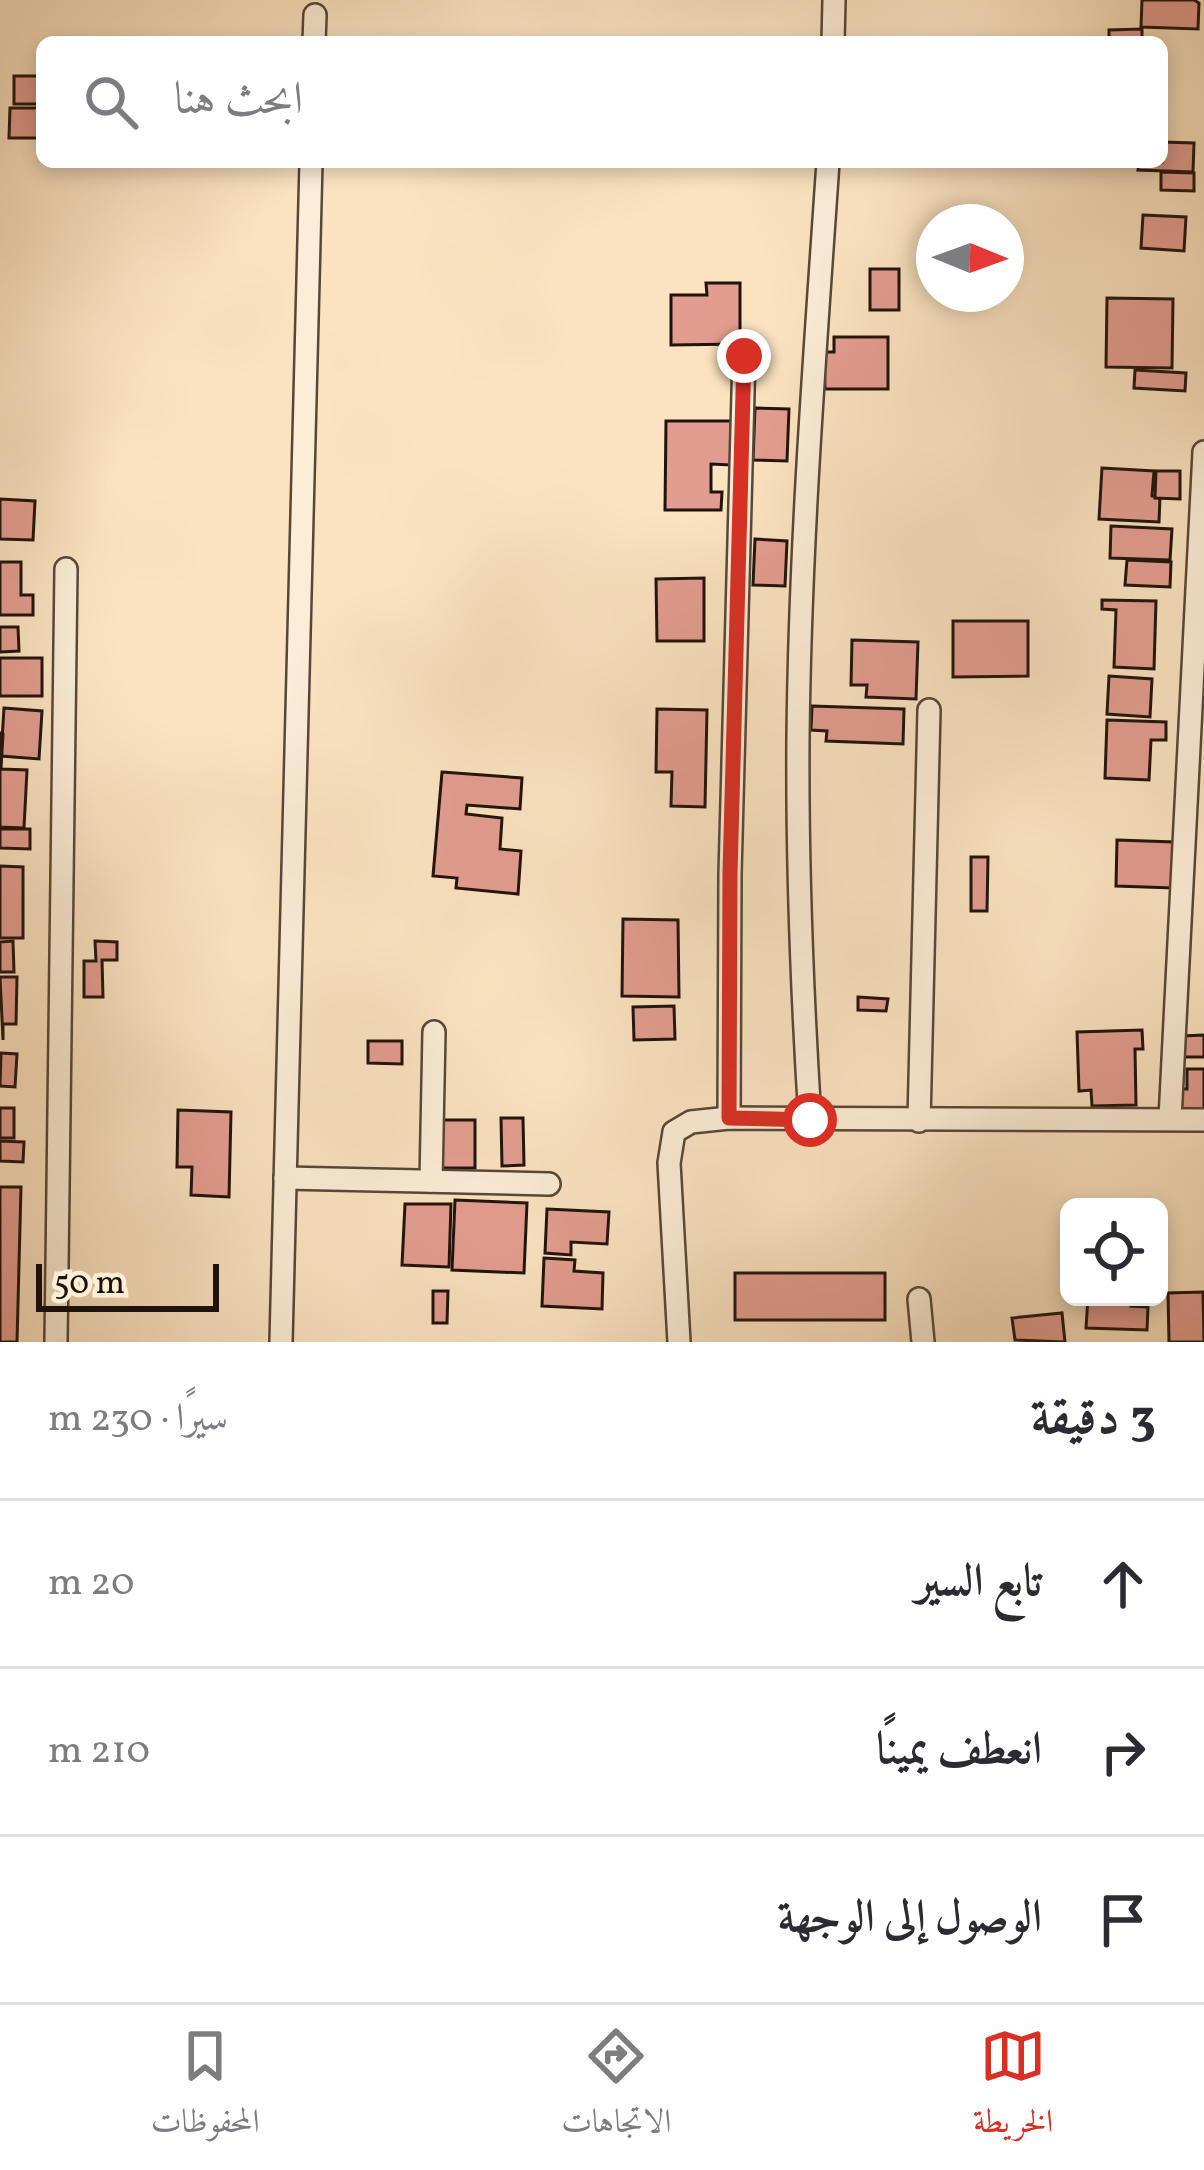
<!DOCTYPE html>
<html lang="ar">
<head>
<meta charset="utf-8">
<style>
  :root { --surface:#fff; --page:#f2f2f3; --text:#2b2b33; --muted:#7c7c81; --line:#e1e1e2; --accent:#d93025 }
  body { margin:0; font-family:Vollkorn,Amiri,serif; background:var(--page); color:var(--text); direction:rtl }
  .controls { position:absolute; right:36px; bottom:36px; display:grid; overflow:hidden; border-radius:18px; box-shadow:0 6px 18px #0003 }
  .controls button { width:108px; height:108px; display:grid; place-items:center; padding:0; border:0; border-bottom:3px solid var(--line); background:var(--surface); color:var(--text); font:60px sans-serif }
  .compass { position:absolute; left:916px; top:204px; width:108px; height:108px; border-radius:50%; background:var(--surface); box-shadow:0 6px 18px #0003; rotate:91deg }
  .scale { position:absolute; left:36px; bottom:30px; width:183px; box-sizing:border-box; padding-left:12px; border:6px solid #20130b; border-top:0; font-size:33px; line-height:42px; white-space:nowrap; color:#20130b; -webkit-text-stroke:9px #fcedd7; paint-order:stroke }
  .stop { position:absolute; width:36px; height:36px; margin:-27px; border:9px solid #d93025; border-radius:50%; background:#fff }
  .stop.end { background:#d93025; border-color:#fff; box-shadow:0 3px 12px #0008 }
  .list { margin:0; padding:0; list-style:none }
  h2 { display:flex; justify-content:space-between; align-items:center; height:156px; margin:0; padding:0 48px; font-size:51px }
  h2 small { font-size:39px; font-weight:400; color:var(--muted) }
  .list li { display:grid; grid-template-columns:78px 1fr auto; gap:36px; align-items:center; box-sizing:border-box; height:168px; padding:0 48px; border-top:3px solid var(--line) }
  .list b { display:block; font-size:45px; white-space:nowrap }
  .list em { font-size:39px; font-style:normal; color:var(--muted) }
  .icon { flex:none; width:66px; height:66px; fill:none; stroke:currentColor; stroke-width:2; stroke-linecap:round; stroke-linejoin:round }
  .map { position:relative; flex:none; width:1204px; height:1342px; overflow:hidden; direction:ltr }
  .search { position:absolute; background:var(--surface); box-shadow:0 6px 18px #0003; left:36px; right:36px; top:36px; height:132px; display:flex; align-items:center; gap:30px; box-sizing:border-box; padding:0 42px; border-radius:18px; color:var(--muted); font-size:45px }
  .sheet { height:660px; background:var(--surface) }
  nav { display:flex; justify-content:space-around; align-items:center; box-sizing:border-box; height:168px; border-top:3px solid var(--line); background:var(--surface); font-size:33px; color:var(--muted) }
  nav a { display:grid; justify-items:center; gap:6px }
  nav .on { color:var(--accent) }
  .map>svg:first-child { display:block }
</style>
</head>
<body>
<div class="map">
<svg width="1204" height="1342" viewBox="0 0 1204 1342">
  <rect width="100%" height="100%" fill="#fbe3c1"/>
  <filter id="stains"><feTurbulence type="fractalNoise" baseFrequency=".00167" numOctaves="4"/><feColorMatrix values="0 0 0 0 .2 0 0 0 0 .09 0 0 0 0 .02 0 0 0 .5 -.17"/></filter>
  <radialGradient id="worn" r=".72"><stop offset=".6" stop-color="#630" stop-opacity="0"/><stop offset="1" stop-color="#630" stop-opacity=".3"/></radialGradient>
  <g fill="#e39d90" stroke="#20130b" stroke-width="3">
    <polygon points="1142,0 1194,0 1199,3 1198,29 1141,27"/>
    <polygon points="1142,29 1142,42 1109,42 1109,30"/>
    <rect x="14" y="76" width="28" height="28"/>
    <polygon points="10,108 42,108 42,138 9,138"/>
    <polygon points="1162,142 1194,143 1193,172 1138,170 1139,162 1162,162"/>
    <polygon points="1161,172 1194,173 1194,191 1161,190"/>
    <polygon points="1143,215 1186,217 1184,251 1141,248"/>
    <rect x="870" y="269" width="29" height="41"/>
    <polygon points="706,283 740,283 740,344 671,345 671,295 707,295"/>
    <polygon points="1107,298 1173,299 1172,368 1106,367"/>
    <polygon points="834,337 888,337 888,389 825,389 824,352 834,352"/>
    <polygon points="1135,370 1186,373 1185,391 1134,388"/>
    <polygon points="755,408 789,409 787,461 753,460"/>
    <polygon points="666,421 731,421 731,465 711,464 711,492 722,492 721,510 665,510"/>
    <polygon points="1102,468 1154,471 1152,496 1160,497 1159,522 1099,519"/>
    <polygon points="1156,471 1180,471 1180,499 1155,498"/>
    <polygon points="0,499 35,501 33,540 0,539"/>
    <polygon points="1111,526 1172,529 1170,560 1110,558"/>
    <polygon points="755,539 787,541 785,586 753,585"/>
    <polygon points="1127,560 1171,562 1170,587 1125,585"/>
    <polygon points="0,562 21,562 21,595 33,595 33,615 0,615"/>
    <polygon points="704,578 704,641 657,641 656,579"/>
    <polygon points="1102,600 1156,601 1154,669 1114,667 1116,610 1102,609"/>
    <polygon points="953,621 1028,621 1028,676 953,677"/>
    <polygon points="0,627 18,627 19,651 0,652"/>
    <polygon points="852,640 918,642 916,699 866,697 867,685 851,685"/>
    <rect x="0" y="658" width="42" height="38"/>
    <polygon points="1109,676 1152,679 1150,717 1107,714"/>
    <polygon points="812,706 904,709 903,744 826,741 827,731 811,730"/>
    <polygon points="4,708 42,711 39,759 1,756"/>
    <polygon points="657,709 707,710 705,807 671,806 672,772 656,772"/>
    <polygon points="1107,720 1166,722 1166,740 1151,740 1149,780 1105,778"/>
    <polygon points="0,733 3,734 1,769 27,770 24,828 0,827"/>
    <polygon points="442,772 522,778 520,809 467,805 466,814 502,818 500,849 521,851 518,894 456,888 457,878 433,876"/>
    <polygon points="0,829 30,829 30,849 0,848"/>
    <polygon points="1117,840 1174,842 1173,888 1116,886"/>
    <polygon points="971,857 988,857 987,911 971,911"/>
    <polygon points="0,866 23,867 23,938 0,938"/>
    <polygon points="623,919 678,920 679,997 622,996"/>
    <polygon points="13,941 14,972 0,972 0,942"/>
    <polygon points="95,941 117,942 117,960 102,960 103,997 84,997 84,961 96,961"/>
    <polygon points="0,977 17,977 16,1024 3,1024 3,1040"/>
    <polygon points="858,997 888,999 886,1011 858,1010"/>
    <polygon points="674,1006 675,1039 634,1040 633,1007"/>
    <polygon points="1142,1030 1143,1049 1135,1049 1136,1105 1092,1106 1091,1090 1079,1091 1077,1032"/>
    <polygon points="1204,1035 1204,1057 1183,1057 1183,1036"/>
    <polygon points="368,1041 402,1041 402,1064 368,1063"/>
    <polygon points="1,1053 17,1054 15,1087 0,1086"/>
    <polygon points="1187,1069 1204,1069 1204,1119 1173,1119 1173,1089 1187,1089"/>
    <rect x="0" y="1108" width="14" height="30"/>
    <polygon points="178,1110 231,1112 229,1197 191,1195 192,1167 177,1167"/>
    <polygon points="501,1118 523,1118 524,1165 502,1166"/>
    <rect x="437" y="1120" width="38" height="48"/>
    <polygon points="0,1141 24,1142 23,1162 0,1161"/>
    <polygon points="0,1187 21,1187 17,1342 0,1342"/>
    <polygon points="455,1200 527,1203 524,1273 452,1270"/>
    <polygon points="405,1204 451,1204 449,1267 402,1265"/>
    <polygon points="547,1209 609,1212 607,1244 571,1242 571,1255 545,1253"/>
    <polygon points="544,1258 575,1260 574,1271 603,1273 602,1309 542,1306"/>
    <rect x="735" y="1273" width="150" height="47"/>
    <polygon points="433,1291 448,1291 447,1323 433,1323"/>
    <polygon points="1203,1292 1204,1342 1169,1342 1168,1293"/>
    <polygon points="1088,1297 1132,1297 1131,1306 1148,1307 1147,1330 1086,1328"/>
    <polygon points="1062,1313 1065,1342 1015,1340 1012,1318"/>
  </g>
  <g fill="none" stroke-linecap="round" stroke-linejoin="round">
    <g stroke="#574738" stroke-width="26">
      <g id="minor">
        <polyline points="314,42 315,15"/>
        <polyline points="833,42 834,0"/>
        <polyline points="729,1118 730,874 744,356"/>
        <polyline points="1170,1119 1204,452"/>
        <path d="M810,1120C802,992 797,865 798,737C800,545 815,353 828,162"/>
        <polyline points="919,1121 929,710"/>
        <polyline points="285,1178 549,1184"/>
        <polyline points="431,1181 434,1032"/>
        <polyline points="919,1299 923,1342"/>
        <polyline points="56,1342 66,569"/>
        <polyline points="281,1342 311,162"/>
        <polyline points="679,1342 669,1163 674,1132 691,1122 729,1118 1204,1120"/>
      </g>
    </g>
    <use href="#minor" stroke="#fcedd7" stroke-width="21"/>
  </g>
  <g fill="none" stroke-linecap="round" stroke-linejoin="round">
    <polyline stroke="#d93025" stroke-width="15" points="744,356 730,874 729,1118 810,1120"/>
  </g>
  <rect width="100%" height="100%" filter="url(#stains)"/>
  <rect width="100%" height="100%" fill="url(#worn)"/>
</svg>
<div class="controls">
<button><svg class="icon" aria-label="locate" viewBox="0 0 24 24"><circle cx="12" cy="12" r="6"/><path d="M12 2v4M12 18v4M2 12h4M18 12h4"/></svg></button>
</div>
<svg class="compass" viewBox="-18 -18 36 36"><path d="M0-13l5 13h-10z" fill="#e53935"/><path d="M0 13l5-13h-10z" fill="#7c7c81"/></svg>
<div class="scale">50 m</div>
<div class="stop" style="left:810px;top:1120px"></div>
<div class="stop end" style="left:744px;top:356px"></div>
<div class="search"><svg class="icon" aria-label="search" viewBox="0 0 24 24"><circle cx="10" cy="10" r="6"/><path d="M15 15l6 6"/></svg>ابحث هنا</div>
</div>
<section class="sheet">
<h2>3 دقيقة<small>سيرًا · 230 m</small></h2>
<ul class="list">
<li><svg class="icon" aria-label="ahead" viewBox="0 0 24 24"><path d="M12 20V5M6 11l6-6 6 6"/></svg><div><b>تابع السير</b></div><em>20 m</em></li>
<li><svg class="icon" aria-label="right" viewBox="0 0 24 24"><path d="M7 20v-9h11M14 6l5 5-5 5"/></svg><div><b>انعطف يمينًا</b></div><em>210 m</em></li>
<li><svg class="icon" aria-label="arrive" viewBox="0 0 24 24"><path d="M6 21V4h12l-3 4 3 4H6"/></svg><div><b>الوصول إلى الوجهة</b></div></li>
</ul>
</section>
<nav>
<a class="on"><svg class="icon" aria-label="map" viewBox="0 0 24 24"><path d="M3 6l6-2 6 2 6-2v14l-6 2-6-2-6 2zM9 4v14M15 6v14"/></svg>الخريطة</a>
<a><svg class="icon" aria-label="directions" viewBox="0 0 24 24"><path d="M12 3l9 9-9 9-9-9zM9 14v-3h6M13 9l2 2-2 2"/></svg>الاتجاهات</a>
<a><svg class="icon" aria-label="saved" viewBox="0 0 24 24"><path d="M7 4h10v16l-5-4-5 4z"/></svg>المحفوظات</a>
</nav>
</body>
</html>
